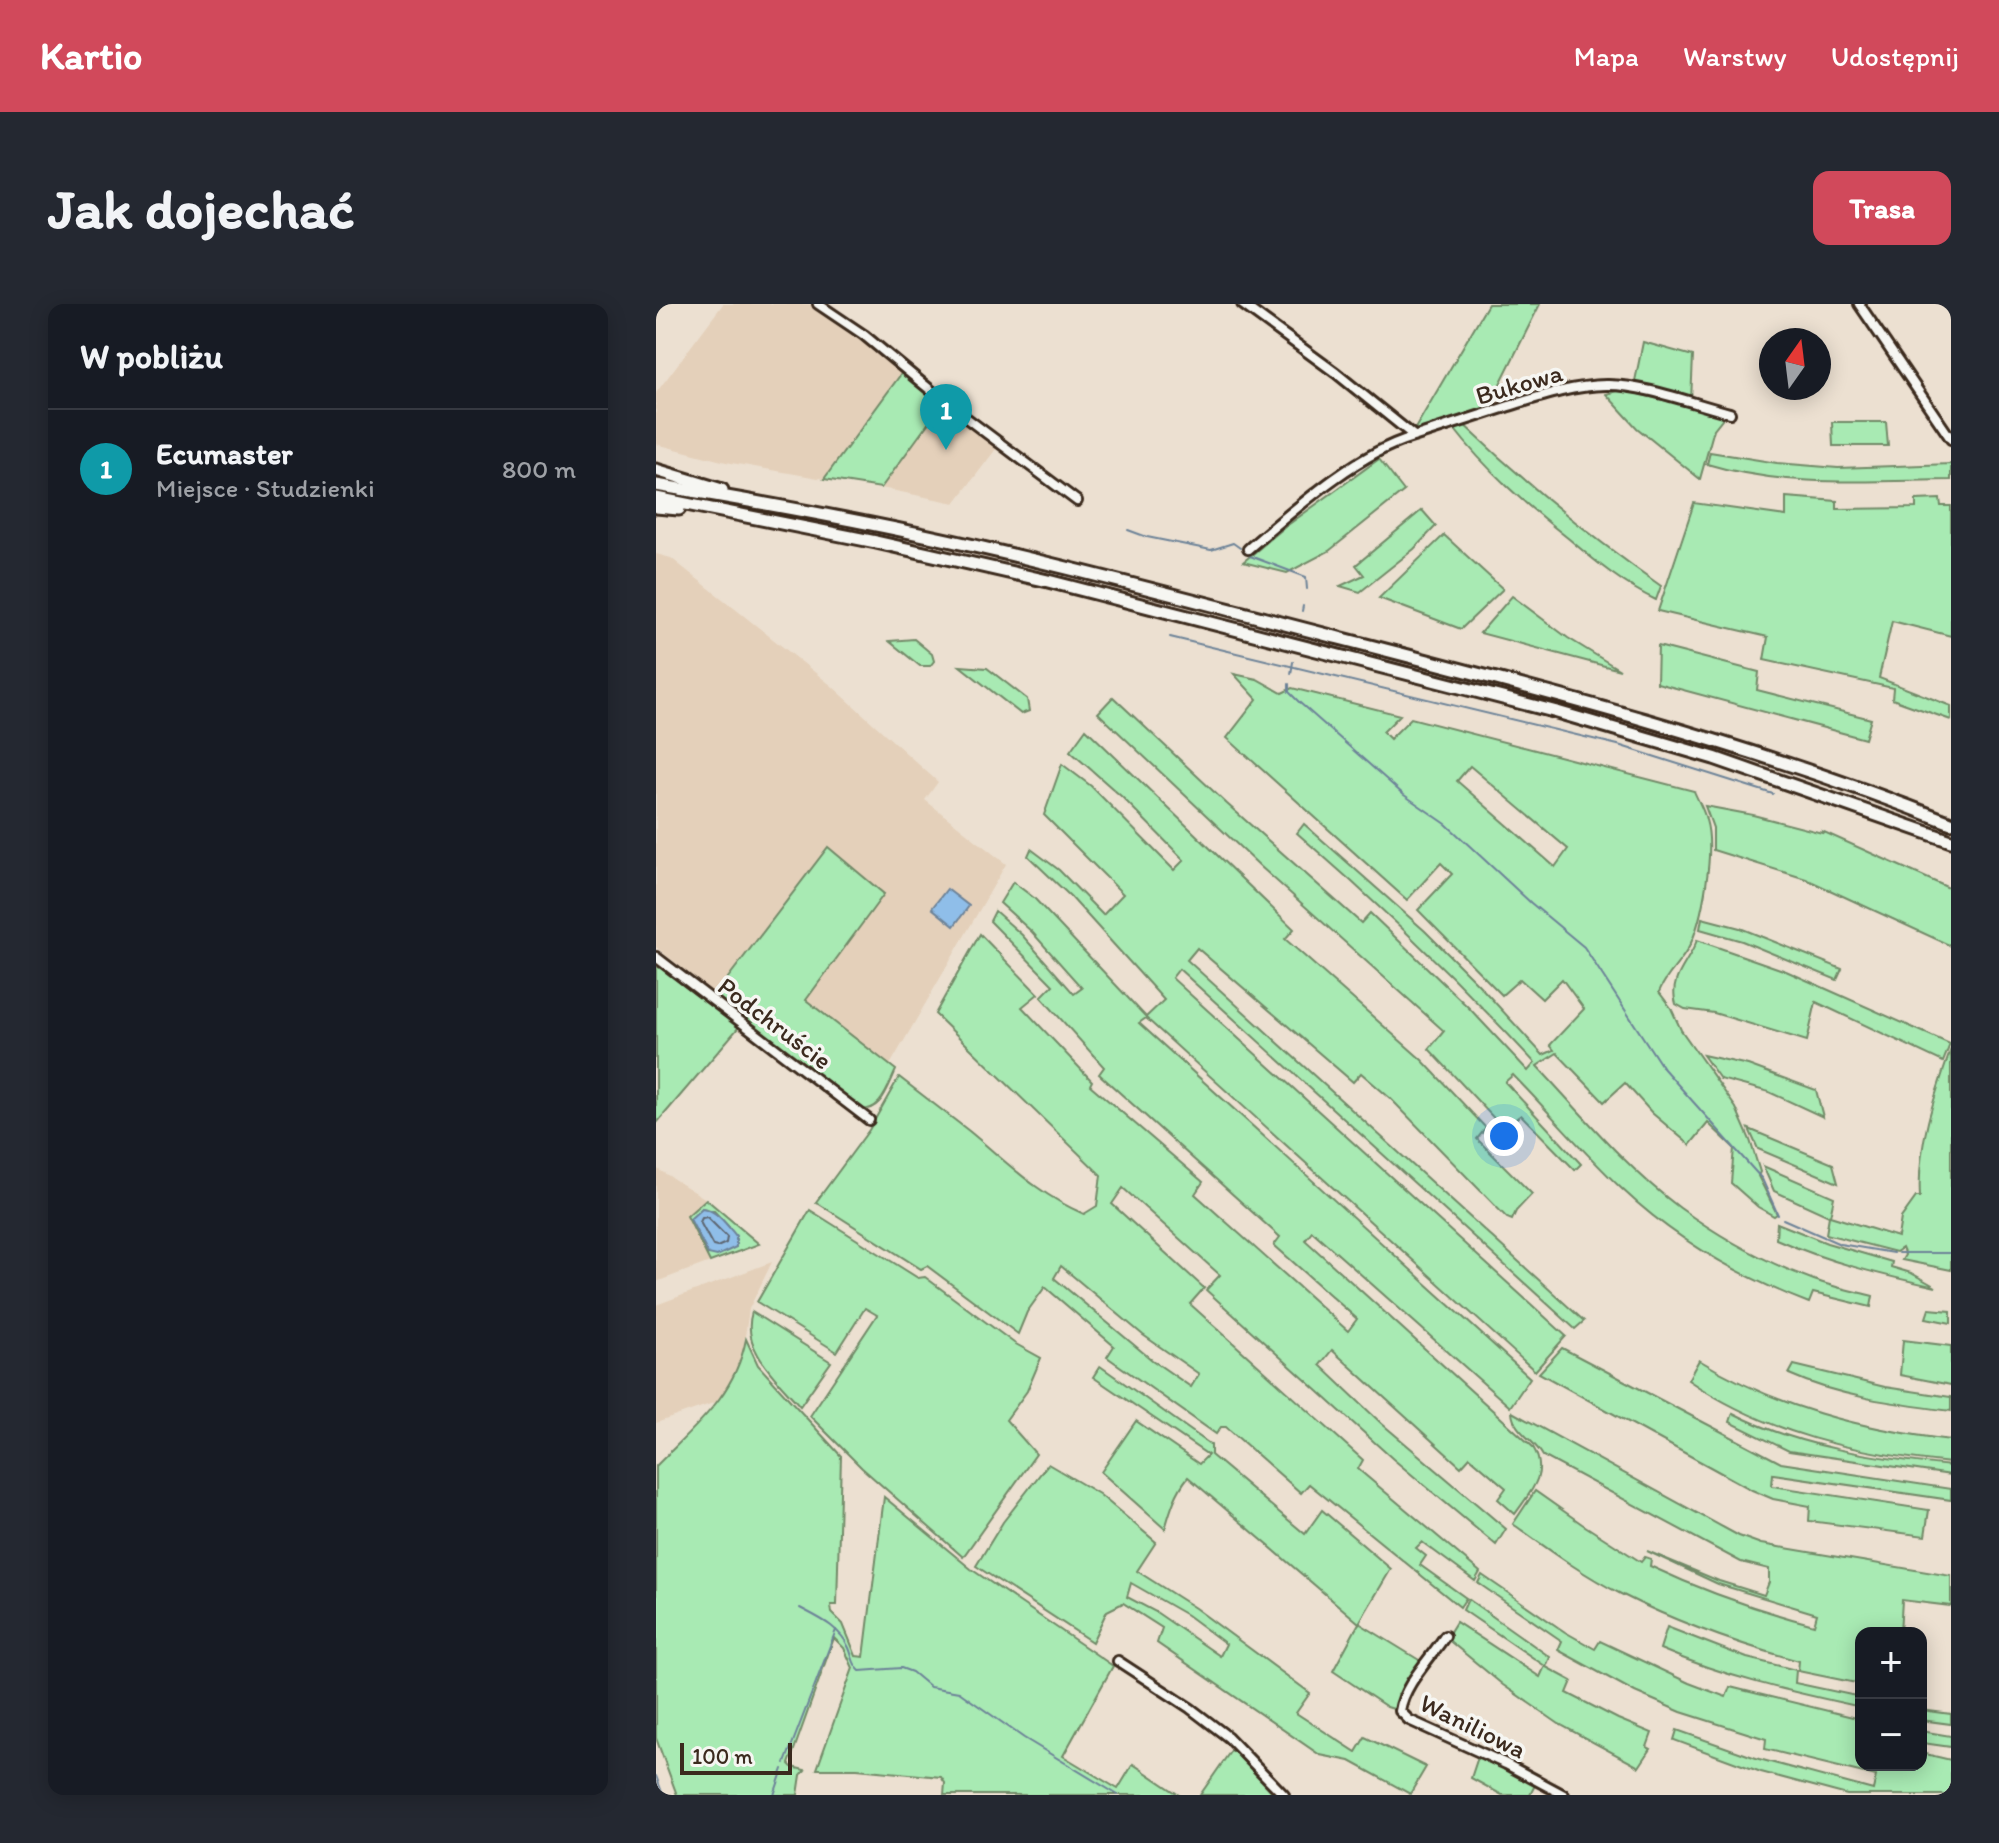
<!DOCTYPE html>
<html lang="pl">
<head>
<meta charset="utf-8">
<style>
  :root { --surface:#171b24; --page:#242831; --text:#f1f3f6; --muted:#9ea1a6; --line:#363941; --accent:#d1495b }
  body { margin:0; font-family:Itim,sans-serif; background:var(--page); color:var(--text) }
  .controls { position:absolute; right:24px; bottom:24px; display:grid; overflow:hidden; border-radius:16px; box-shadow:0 4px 20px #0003 }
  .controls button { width:72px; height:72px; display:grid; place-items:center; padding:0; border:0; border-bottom:2px solid var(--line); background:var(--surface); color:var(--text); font:40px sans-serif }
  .compass { position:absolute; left:1103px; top:24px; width:72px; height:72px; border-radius:50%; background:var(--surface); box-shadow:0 4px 20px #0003; rotate:14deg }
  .scale { position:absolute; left:24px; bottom:20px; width:112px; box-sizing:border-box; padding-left:8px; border:4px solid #3b2a1e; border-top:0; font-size:22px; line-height:28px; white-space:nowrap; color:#3b2a1e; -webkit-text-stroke:6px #f6f6f2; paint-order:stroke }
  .you { position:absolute; left:848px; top:832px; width:28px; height:28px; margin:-20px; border:6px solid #fff; border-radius:50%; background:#1a73e8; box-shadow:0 0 0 12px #1a73e833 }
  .badge { display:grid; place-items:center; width:52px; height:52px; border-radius:50%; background:var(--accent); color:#fff; font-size:26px; font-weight:700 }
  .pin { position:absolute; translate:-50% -66px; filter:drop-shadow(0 2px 4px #0008) }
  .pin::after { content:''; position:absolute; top:42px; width:28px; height:24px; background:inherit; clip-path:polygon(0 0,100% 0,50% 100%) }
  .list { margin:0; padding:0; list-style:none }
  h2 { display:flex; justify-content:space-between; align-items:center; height:104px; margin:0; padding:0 32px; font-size:34px }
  h2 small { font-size:26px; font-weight:400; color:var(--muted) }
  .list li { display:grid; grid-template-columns:52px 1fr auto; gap:24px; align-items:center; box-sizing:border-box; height:120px; padding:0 32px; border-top:2px solid var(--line) }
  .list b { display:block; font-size:30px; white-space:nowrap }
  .list p { margin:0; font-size:26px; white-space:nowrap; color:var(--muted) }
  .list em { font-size:26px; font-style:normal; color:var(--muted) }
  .map { position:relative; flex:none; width:1295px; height:1491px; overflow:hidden; border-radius:16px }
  header { display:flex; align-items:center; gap:48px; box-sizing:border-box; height:112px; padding:0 40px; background:var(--accent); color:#fff }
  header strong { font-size:38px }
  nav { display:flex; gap:44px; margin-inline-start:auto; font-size:28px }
  .intro { display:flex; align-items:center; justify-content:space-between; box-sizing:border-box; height:192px; padding:0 48px }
  h1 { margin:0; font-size:56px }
  .button { padding:20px 36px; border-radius:16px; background:var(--accent); color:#fff; font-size:28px; font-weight:700 }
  main { display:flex; gap:48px; padding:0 48px }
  aside { flex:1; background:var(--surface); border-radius:16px; box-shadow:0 4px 20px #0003 }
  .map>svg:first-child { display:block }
</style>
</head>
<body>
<header>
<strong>Kartio</strong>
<nav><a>Mapa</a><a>Warstwy</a><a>Udostępnij</a></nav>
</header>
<div class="intro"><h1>Jak dojechać</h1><a class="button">Trasa</a></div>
<main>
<aside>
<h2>W pobliżu<small></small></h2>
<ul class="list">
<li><span class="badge" style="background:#0f9aa8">1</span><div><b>Ecumaster</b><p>Miejsce · Studzienki</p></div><em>800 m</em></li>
</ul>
</aside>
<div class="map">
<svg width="1295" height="1491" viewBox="0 0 1295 1491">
  <rect width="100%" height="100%" fill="#ece0d1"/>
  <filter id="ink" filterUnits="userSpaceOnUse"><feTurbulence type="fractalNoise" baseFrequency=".0125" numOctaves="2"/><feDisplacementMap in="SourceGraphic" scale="16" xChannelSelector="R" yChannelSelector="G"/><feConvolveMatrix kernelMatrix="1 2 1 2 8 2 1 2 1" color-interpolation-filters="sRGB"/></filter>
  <g filter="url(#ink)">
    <g fill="#e4d0ba">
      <polygon points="67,0 156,0 207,33 248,66 168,175 70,158 0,140 0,89"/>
      <polygon points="287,99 343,141 299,199 225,184"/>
      <polygon points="0,250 15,254 176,382 282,478 269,496 350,560 234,761 150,696 228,590 172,544 58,690 0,643"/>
      <polygon points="0,864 50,895 31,913 54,958 0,978"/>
      <polygon points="116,958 93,1005 86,1053 80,1071 63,1097 0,1119 0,1001"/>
    </g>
    <g fill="#a8eab3" stroke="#728a68" stroke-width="2" fill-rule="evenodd">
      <polygon points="832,0 884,0 831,106 757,128"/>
      <polygon points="987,38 1037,52 1035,97 978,82"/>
      <polygon points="248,66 287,99 225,184 168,175"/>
      <polygon points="966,86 1069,111 1058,125 1044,175 981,124 950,90"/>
      <path d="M805,118C867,177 935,233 1005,282L1000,296C968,281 940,258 913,235C870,201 830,166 796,122Z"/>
      <polygon points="1176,118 1230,118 1232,142 1177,142"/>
      <path d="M1054,148L1121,159L1182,164L1295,160V176C1213,177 1130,184 1051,160Z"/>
      <polygon points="723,155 748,187 673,247 631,269 587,258 629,223"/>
      <polygon points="1130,193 1181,197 1181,205 1260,204 1260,196 1284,195 1285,202 1295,202 1295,332 1236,317 1223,374 1295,402 1295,416 1236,395 1237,384 1108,356 1112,333 1002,307 1038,199 1130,212"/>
      <polygon points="766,206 780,222 758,245 704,288 684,282 708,271 700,261"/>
      <polygon points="788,231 847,285 805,325 723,294"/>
      <polygon points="856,292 912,334 964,366 824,329"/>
      <polygon points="258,335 276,350 278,357 274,362 264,362 233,337"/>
      <polygon points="1002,342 1103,368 1101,386 1215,415 1209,435 1001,379"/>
      <polygon points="304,362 331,364 371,395 373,407 365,410"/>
      <path d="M578,370L601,375L626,389L636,384L744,411L727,428L734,435L755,414L1038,487C1042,497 1048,506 1050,516C1059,545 1047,616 1033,643C1025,659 1010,670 1003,688L1015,704L1025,726L1080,804L1094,836L1104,868L1102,872L1121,910L1118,912L1102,903L1075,879L1078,844L1052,819L1034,841L996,809L969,779L948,798L901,749L881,762C926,810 970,864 1024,904C1064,933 1111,959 1158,976C1177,983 1197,987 1217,992L1215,1003L1157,989L1153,999C1085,973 1020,936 966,885C928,849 893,808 857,771L849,778L925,860L919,866L865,811L847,824L773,745L788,727L605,563L442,409L457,393L571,500L705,619L714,609L814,705L872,767L879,759C803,677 724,601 641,529L648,520L769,627L822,680L887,751L898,746L894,741L928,705L906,675L886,695L864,675L846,691L762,606L796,570L785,559L751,596L571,434L601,395ZM814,462L912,545L899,563L801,477Z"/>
      <path d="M430,425L638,625L629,635L766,756L830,824L821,835L876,890L860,907L856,916L851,914L735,795L705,769L697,778L541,644L531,656L928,1017L919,1025L523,665L516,674L910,1032L879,1067L490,714L483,719L874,1074L854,1103L656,927L649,936L877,1143C893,1170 875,1187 859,1210L842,1195L850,1184L814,1153L805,1163L676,1046L664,1061L725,1119L850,1225L840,1241L737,1155L550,986L564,971L467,884L456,900L548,984L534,1000L707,1156L702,1165L824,1268L819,1277L766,1238L760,1244L770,1252L764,1261L810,1294L804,1303L653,1180L645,1189L570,1123H565L560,1130L451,1053L458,1042L389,983L371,1008L362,1030L271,962L265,965L160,898L213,826L243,773C266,791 290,809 313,827C352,859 381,890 428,910L441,902L445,871L279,710L324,630L382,690L366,703L436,777L434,781L547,878L539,890L692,1027L701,1015L618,941L624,933L443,770L448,763L385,693L397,681L334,617L339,607L366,631L418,690L426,684L376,628L344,599L357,578L378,594L490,713L508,696L414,592L372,552L375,545L403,566L447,611L467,590L388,511L406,460L435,482L518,566L528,556L466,493L414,447ZM405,962L487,1031L543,1070L535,1083L496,1056L398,974Z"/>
      <polygon points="1049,502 1097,511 1166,529 1166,527 1295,585 1295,642 1150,575 1057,546 1057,524"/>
      <path d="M172,543L228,590L150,696L240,766C231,785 225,810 200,805L58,692Z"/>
      <polygon points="1046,614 1084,624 1186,665 1181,676 1086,637 1044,625"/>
      <path d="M1041,636L1130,667L1294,740L1287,758L1160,698L1151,737L1058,709L1029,705L1020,700C1012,674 1033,659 1041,636Z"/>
      <polygon points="3,663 83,723 0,820 0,664"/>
      <path d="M1295,745V966L1246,956L1249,951L1246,944L1240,948L1170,930L1173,912L1118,887L1107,862L1178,893L1174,912L1242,933L1245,914L1260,893H1264C1261,842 1278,793 1295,745Z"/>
      <polygon points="1047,751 1092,761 1160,786 1167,813 1113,788 1064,775"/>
      <polygon points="1093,825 1177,860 1182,879 1102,845"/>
      <path d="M50,895L103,940L54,958L31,912ZM46,904L58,907L73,923L52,950L35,918Z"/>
      <polygon points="154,906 262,974 269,973 358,1039 385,1054 371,1087 350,1116 380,1150 307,1253 206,1164 154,1112 221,1011 209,1004 181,1048 101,998"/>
      <path d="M1121,919L1171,939L1236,958L1235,963L1255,969L1280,983C1225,971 1172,958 1120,935Z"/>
      <polygon points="1273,1005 1295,1007 1295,1019 1270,1014"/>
      <path d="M96,1008L175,1058L144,1102C122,1076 84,1045 96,1008Z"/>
      <path d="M90,1035L102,1061L185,1152L181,1301H175L176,1309L187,1320L200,1352L208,1353L228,1193L315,1265L457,1362L407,1452L462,1485L477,1460L523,1491H288L289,1479L285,1473L201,1465H161L197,1364L188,1344L178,1334L133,1460L136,1463L149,1466L145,1471L142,1491H21L0,1434V1162C38,1123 79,1092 90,1035Z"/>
      <polygon points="1247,1036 1295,1042 1295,1081 1244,1071"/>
      <polygon points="906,1044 1125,1159 1295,1185 1295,1196 1117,1170 1116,1182 1273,1206 1269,1232 1153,1217 1154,1202 1117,1195 1096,1186 883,1069"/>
      <path d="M1043,1056C1120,1103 1205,1125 1295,1136V1159C1199,1149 1113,1131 1032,1076Z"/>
      <path d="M1138,1061L1229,1083L1295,1093V1107C1240,1100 1184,1093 1133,1070Z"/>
      <path d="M444,1062L555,1141V1151L649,1230L666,1206L735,1265L703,1319L768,1359L741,1406L731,1403L677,1367L703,1319L532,1173C519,1189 514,1208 509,1225L445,1168L480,1117L543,1160L552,1151L437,1073Z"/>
      <path d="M856,1108L1083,1232L1105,1240L1295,1272V1302L1246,1296L1244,1329H1205V1380L1142,1367L1143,1357C1082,1340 1022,1319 965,1290C927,1271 892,1245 857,1220L879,1187L926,1220L985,1258L989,1253L995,1255L994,1262C1047,1287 1101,1306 1158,1321L1161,1310L1062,1280L991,1247L1063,1277L1108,1291L1113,1278V1265L1085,1258L887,1152C878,1135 857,1127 856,1108Z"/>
      <path d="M1077,1109C1144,1144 1221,1154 1295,1162V1171L1133,1147L1074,1118Z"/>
      <path d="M392,1160L443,1190L500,1238L481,1267L539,1304L654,1389L640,1409L700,1448L709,1433L770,1463L754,1490L694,1457L664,1451L501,1339L506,1324L467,1299L451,1307L436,1338L320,1262L347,1218ZM475,1279L531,1311L570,1340L564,1352L500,1308L471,1293Z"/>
      <polygon points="826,1271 909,1328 939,1345 944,1337 1033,1379 1070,1393 1074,1383 1205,1415 1205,1461 1265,1461 1265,1449 1295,1456 1295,1491 1191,1491 1105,1468 1018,1436 1021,1426 1103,1455 1217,1486 1220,1472 1109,1445 1110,1435 1025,1408 979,1388 902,1346 906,1337 822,1279"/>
      <polygon points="812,1295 894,1353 890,1363 916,1377 911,1389 962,1415 996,1429 991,1443 995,1445 983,1463 903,1420 847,1381 790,1334 800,1318 884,1373 889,1362 807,1306"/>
      <path d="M1011,1323L1091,1354L1140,1366L1139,1379L1205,1393V1403C1136,1388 1069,1373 1004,1345Z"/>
      <polygon points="1265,1406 1295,1410 1295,1420 1265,1416"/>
      <polygon points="1265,1427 1295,1432 1295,1443 1267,1439 1265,1444"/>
      <polygon points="576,1445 619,1491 544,1491"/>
      <polygon points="823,1450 880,1479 874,1491 846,1491 815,1474"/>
    </g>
    <g fill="#8fbee9" stroke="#6d8398" stroke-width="2">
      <polygon points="291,585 313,602 298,622 276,604"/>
      <path d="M46,904C61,906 71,921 80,932V943L61,952L52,950L34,915Z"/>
    </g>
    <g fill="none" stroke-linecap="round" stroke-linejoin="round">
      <polygon stroke="#5d656f" stroke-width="2" points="51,913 71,933 70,939 61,943 57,942 44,918 46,914"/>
      <g stroke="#6d8398" stroke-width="2">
        <polyline points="1278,101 1281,104"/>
        <polyline points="1285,110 1294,124"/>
        <polyline points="472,226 491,233 555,246 577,239 584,244"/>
        <polyline points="594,252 650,273 651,285"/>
        <polyline points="646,307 647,302"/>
        <polyline points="514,333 962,441 1117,490"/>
        <polyline points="635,370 637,358"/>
        <polyline points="633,380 633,388 644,399 748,491 790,520 875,599 928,643 1007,764 1106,875 1122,911"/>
        <polyline points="1127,915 1184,940 1237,949"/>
        <polyline points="1242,949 1295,949"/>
        <path d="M144,1304C163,1314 184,1323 193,1344C197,1353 196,1360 204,1367L245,1364L256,1368L274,1383L303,1388L368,1434L462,1491"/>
        <polyline points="129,1459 180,1326"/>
        <polyline points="0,1472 7,1491"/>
        <polyline points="118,1491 127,1465"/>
      </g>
      <g stroke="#3b2a1e" stroke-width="14">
        <g id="minor">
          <polyline points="162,0 208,31 289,98 421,197"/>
          <polyline points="586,0 680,69 758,132"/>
          <polyline points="1203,0 1295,135"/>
          <path d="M592,245C638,206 699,150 757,133C788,123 819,113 850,103C883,93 914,82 950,81C985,80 1039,100 1074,109"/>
          <polyline points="0,653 213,816"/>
          <path d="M789,1332C775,1354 748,1380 744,1407L753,1416L850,1460L908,1491"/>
          <polyline points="462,1357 534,1404 572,1433 628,1491"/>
        </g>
      </g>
      <g stroke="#3b2a1e" stroke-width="17">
        <g id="highway">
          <polyline points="0,166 66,186"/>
          <path d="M0,181C115,200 230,221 344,248C457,274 570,305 683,334C890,387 1096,440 1295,519"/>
          <polyline points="0,194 220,238 392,277 901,408 1058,454 1295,537"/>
          <polyline points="0,203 23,205"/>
        </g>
      </g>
      <use href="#minor" stroke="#f6f6f2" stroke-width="8"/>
      <use href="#highway" stroke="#f6f6f2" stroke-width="11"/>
    </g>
  </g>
  <g text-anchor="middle" stroke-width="7" stroke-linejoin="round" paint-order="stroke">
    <g font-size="26" fill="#3b2a1e" stroke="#f6f6f2">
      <text transform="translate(863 80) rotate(-16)" y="9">Bukowa</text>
      <text transform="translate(119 719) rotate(37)" y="9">Podchruście</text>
      <text transform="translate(817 1422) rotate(26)" y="9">Waniliowa</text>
    </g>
  </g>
</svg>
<div class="controls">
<button>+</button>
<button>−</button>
</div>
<svg class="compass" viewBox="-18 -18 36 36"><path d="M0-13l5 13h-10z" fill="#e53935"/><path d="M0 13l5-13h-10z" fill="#9ea1a6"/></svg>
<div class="scale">100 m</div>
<div class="you"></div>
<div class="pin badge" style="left:290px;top:146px;background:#0f9aa8">1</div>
</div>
</main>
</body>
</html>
